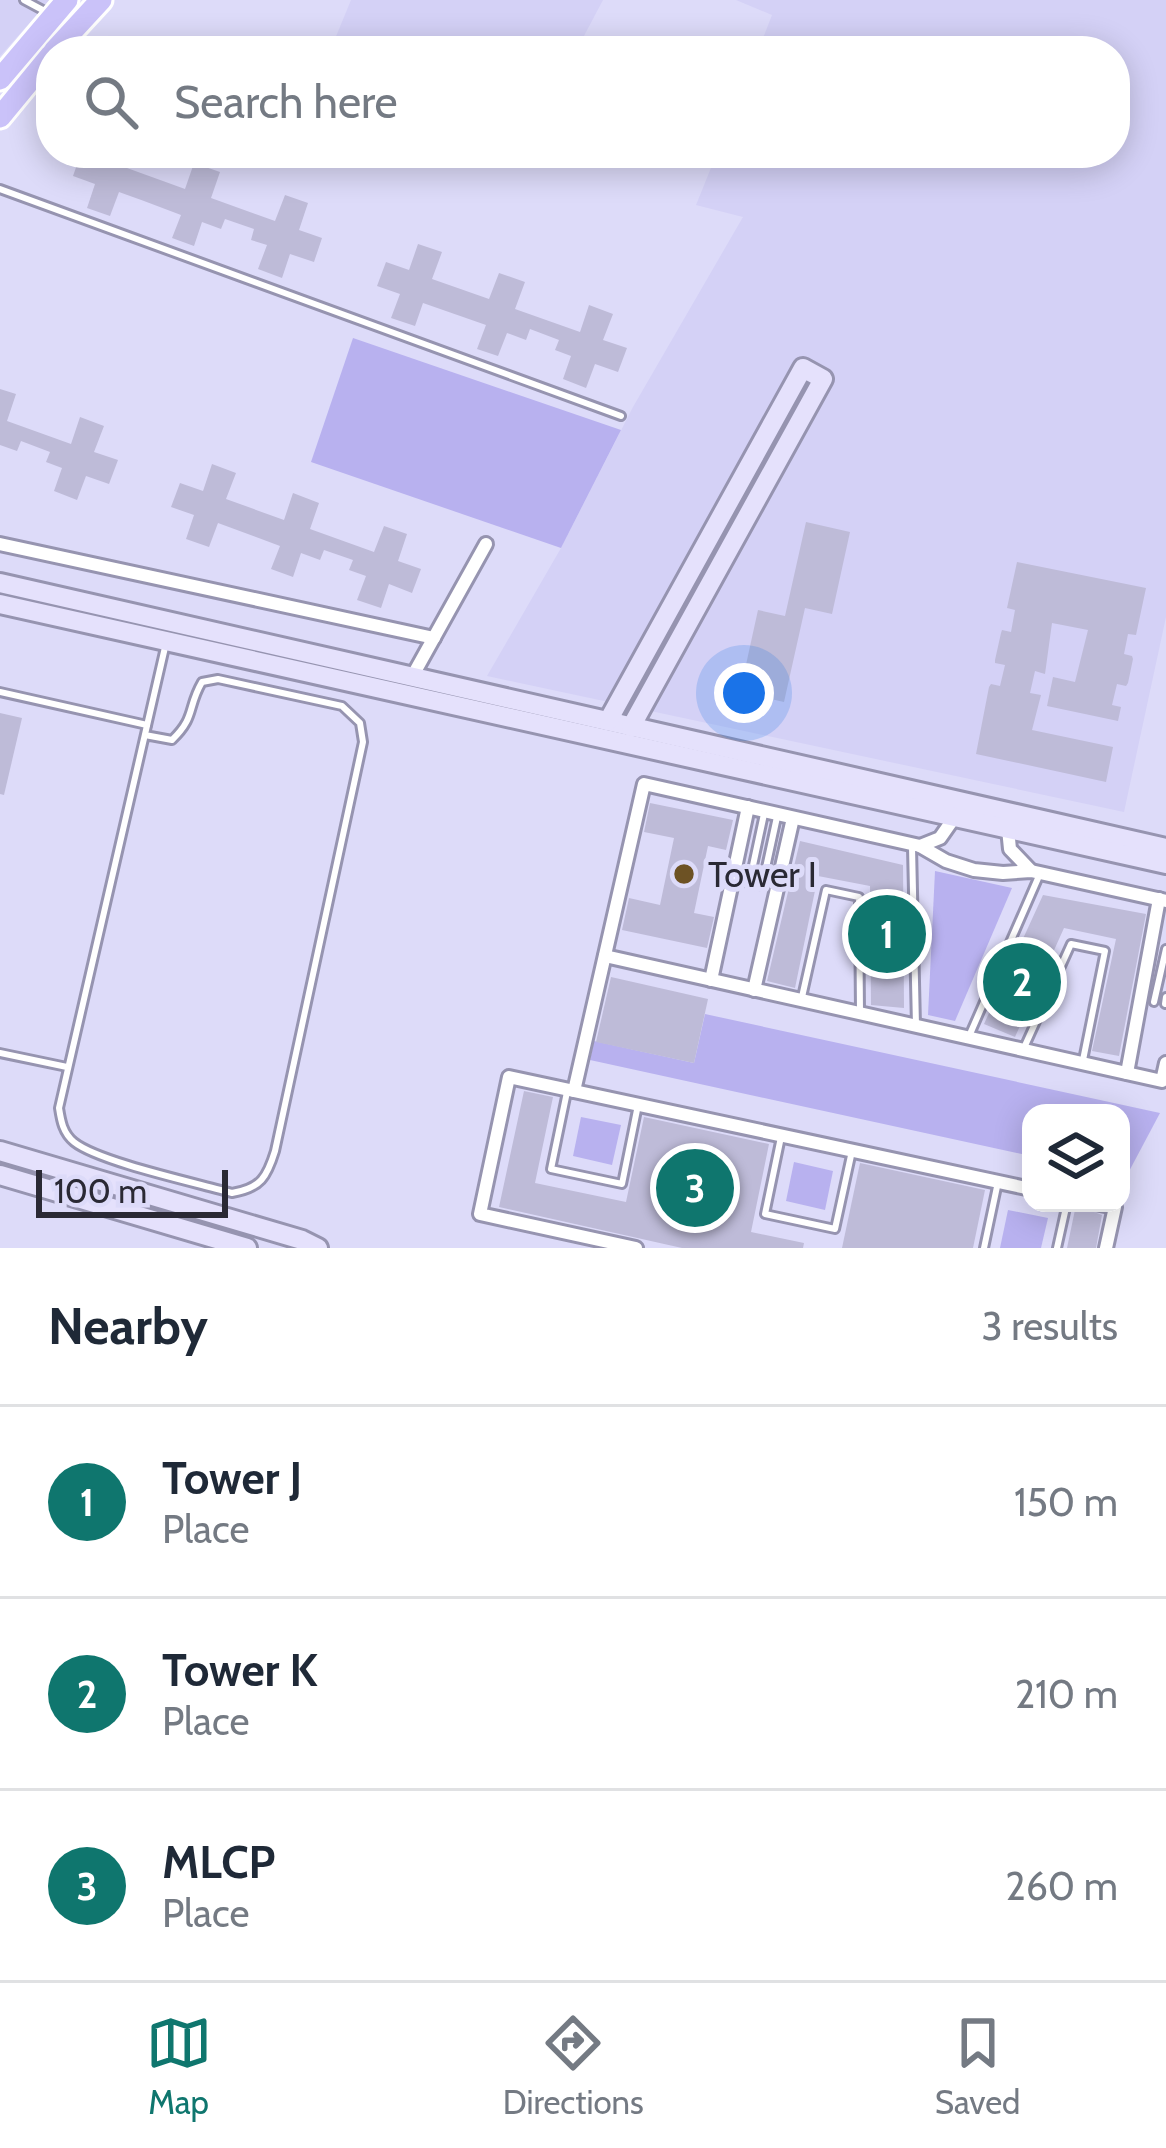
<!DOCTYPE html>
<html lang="en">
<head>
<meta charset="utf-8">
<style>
  :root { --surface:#fff; --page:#f6f6f7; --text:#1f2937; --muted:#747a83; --line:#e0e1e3; --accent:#0f766e }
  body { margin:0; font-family:Cabin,sans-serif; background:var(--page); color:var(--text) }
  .controls { position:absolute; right:36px; bottom:36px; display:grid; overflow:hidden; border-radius:24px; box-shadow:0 6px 30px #0003 }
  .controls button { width:108px; height:108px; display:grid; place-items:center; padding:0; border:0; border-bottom:3px solid var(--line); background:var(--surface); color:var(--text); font:60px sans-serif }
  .scale { position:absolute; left:36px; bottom:30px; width:192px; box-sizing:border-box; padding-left:12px; border:6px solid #2a2934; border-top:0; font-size:33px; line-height:42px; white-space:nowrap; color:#2a2934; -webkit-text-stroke:9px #dddbf9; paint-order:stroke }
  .you { position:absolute; left:744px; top:693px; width:42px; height:42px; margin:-30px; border:9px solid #fff; border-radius:50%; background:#1a73e8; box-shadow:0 0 0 18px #1a73e833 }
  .badge { display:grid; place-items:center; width:78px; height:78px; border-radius:50%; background:var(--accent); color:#fff; font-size:39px; font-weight:700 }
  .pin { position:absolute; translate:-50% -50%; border:6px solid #fff; box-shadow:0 3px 12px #0006 }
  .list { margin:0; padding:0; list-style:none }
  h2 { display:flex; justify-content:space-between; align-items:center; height:156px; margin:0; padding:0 48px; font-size:51px }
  h2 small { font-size:39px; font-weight:400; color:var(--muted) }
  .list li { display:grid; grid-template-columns:78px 1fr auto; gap:36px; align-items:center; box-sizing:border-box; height:192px; padding:0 48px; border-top:3px solid var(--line) }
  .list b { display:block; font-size:45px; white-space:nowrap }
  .list p { margin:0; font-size:39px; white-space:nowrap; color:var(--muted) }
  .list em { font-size:39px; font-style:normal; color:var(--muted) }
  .icon { flex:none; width:66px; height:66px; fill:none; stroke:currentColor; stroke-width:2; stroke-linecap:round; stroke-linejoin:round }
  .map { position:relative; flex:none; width:1166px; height:1248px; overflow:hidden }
  .search { position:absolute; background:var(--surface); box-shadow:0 6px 30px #0003; left:36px; right:36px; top:36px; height:132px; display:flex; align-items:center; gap:30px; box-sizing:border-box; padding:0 42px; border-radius:48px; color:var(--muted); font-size:45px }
  .sheet { height:732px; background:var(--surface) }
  nav { display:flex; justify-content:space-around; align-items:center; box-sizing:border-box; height:168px; border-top:3px solid var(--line); background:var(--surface); font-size:33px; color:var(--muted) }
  nav a { display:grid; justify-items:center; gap:6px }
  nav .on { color:var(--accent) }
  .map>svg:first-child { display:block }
</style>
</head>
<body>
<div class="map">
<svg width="1166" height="1248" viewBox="0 0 1166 1248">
  <rect width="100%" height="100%" fill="#dddbf9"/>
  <g fill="#d4d1f6">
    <polygon points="0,0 50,0 0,56"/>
    <polygon points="351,0 603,0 576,51 330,51"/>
    <polygon points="736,0 1166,0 1166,617 1124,812 487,676 561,548 633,407 743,217 696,205 717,153 1115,153 1115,51 758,51 772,15"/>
  </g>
  <g fill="#b8b1ef">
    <polygon points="353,338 621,430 561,548 311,462"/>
    <polygon points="935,871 1012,888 955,1021 928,1015"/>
    <polygon points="705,1014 1160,1113 1126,1177 1121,1176 1121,1113 1031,1113 1031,1156 590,1060 594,1041 694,1063"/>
    <polygon points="581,1117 621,1125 612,1165 573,1156"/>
    <polygon points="794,1162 833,1171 825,1210 786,1201"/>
    <polygon points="1008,1210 1048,1218 1041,1248 1000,1248"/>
  </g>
  <g fill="#bebbd8">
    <polygon points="81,153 104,160 107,153 133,153 127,168 185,189 194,163 220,172 211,198 275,221 285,195 308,203 299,230 322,238 314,262 290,254 282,278 258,269 267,245 251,240 254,229 225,219 221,229 202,222 194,246 172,238 181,215 144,201 119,192 110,216 87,208 95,184 73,176"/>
    <polygon points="418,244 442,252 432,279 489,299 499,273 525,282 515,309 580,332 589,305 613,314 603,340 627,348 618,372 595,364 586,388 563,379 571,356 555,350 559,340 530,329 526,340 507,333 498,356 477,349 486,325 423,303 415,326 391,318 400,294 377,286 386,262 409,270"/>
    <polygon points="0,389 16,394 7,421 71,444 80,417 104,426 94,452 118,460 109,484 86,476 77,500 54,491 62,468 46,462 50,452 21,441 17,451 0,445"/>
    <polygon points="212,464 236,473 226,499 284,520 293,493 319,503 310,529 374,552 384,526 407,534 398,561 421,569 412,593 389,584 381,608 357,600 366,576 349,570 353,560 324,550 320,560 301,553 293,577 271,569 280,546 218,523 209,547 186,539 194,515 171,507 180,483 203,491"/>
    <polygon points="806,522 850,532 832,614 805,608 784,702 740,692 758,610 785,616"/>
    <polygon points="1017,562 1146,588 1136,635 1128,634 1124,654 1132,656 1133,659 1128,683 1126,686 1117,684 1112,705 1121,707 1118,721 1047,706 1053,677 1075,682 1088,630 1052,623 1045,674 1035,671 1030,693 1041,695 1032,730 1113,747 1106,782 976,754 989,687 991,684 1000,686 1005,665 995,663 995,660 1001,633 1002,630 1011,632 1015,610 1007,608"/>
    <polygon points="0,713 22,718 4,795 0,794"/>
    <polygon points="650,803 733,820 726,850 708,846 694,913 714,917 707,948 622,930 629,898 660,905 674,838 644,832"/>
    <polygon points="800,841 903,865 904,1008 871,1005 870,886 818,876 795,988 767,981"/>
    <polygon points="1043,895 1146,914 1119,1056 1092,1051 1116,939 1064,928 1015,1037 984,1024"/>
    <polygon points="611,977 708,999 694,1063 596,1042"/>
    <polygon points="524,1091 553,1097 535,1183 626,1202 644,1117 769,1144 751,1232 804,1243 803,1248 682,1248 499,1207"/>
    <polygon points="860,1163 985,1190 973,1248 842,1248"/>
    <polygon points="1076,1205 1102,1215 1096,1248 1067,1248"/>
  </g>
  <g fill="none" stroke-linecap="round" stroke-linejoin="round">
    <g stroke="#9694b0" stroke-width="12">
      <g id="lane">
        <polyline points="24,0 52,15 67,30"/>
        <polyline points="0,189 621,416"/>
        <polyline points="0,692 147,725"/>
        <path d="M145,735L172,740C196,717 187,708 202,682L218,679L342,706L360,723L363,742L275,1151C267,1177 261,1188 232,1193C197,1183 99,1162 74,1142C63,1133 61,1121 59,1108L166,643"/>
        <polyline points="912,847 916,1026"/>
        <polyline points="749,884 764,814"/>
        <polyline points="762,886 777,817"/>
        <polyline points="802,997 826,890 859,897 860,1012"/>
        <polyline points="1154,1002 1166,949"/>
        <polyline points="1165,1004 1166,997"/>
        <polyline points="970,1034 1039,876"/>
        <polyline points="1023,1050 1071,944 1105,951 1083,1060"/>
        <polyline points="0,1053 67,1067"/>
        <polyline points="567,1092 551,1169 622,1184 638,1105"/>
        <polyline points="781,1137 765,1214 835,1229 852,1151"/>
        <polyline points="984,1248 998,1182"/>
        <polyline points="1057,1248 1067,1203"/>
      </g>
    </g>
    <g stroke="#9694b0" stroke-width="18">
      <g id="street">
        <polyline points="0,544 434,638"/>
        <polyline points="412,677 486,544"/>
        <polyline points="1008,829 1010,849 1031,871"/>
        <polyline points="920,846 940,838 954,818"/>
        <polyline points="605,956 1162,1081 1166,1063"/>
        <polyline points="711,980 748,807"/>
        <polyline points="754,990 793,818"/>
        <polyline points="1127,1073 1159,899"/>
        <polyline points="574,1091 644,784 920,846 946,861 974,870 1003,873 1031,871 1166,901"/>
        <polyline points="1095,1203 1115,1207 1106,1248"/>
        <polyline points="636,1248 480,1214 509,1077 1031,1189"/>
      </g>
    </g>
    <g stroke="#9694b0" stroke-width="24">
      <g id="secondary">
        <polyline points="0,583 1166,848"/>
        <polyline points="0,604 1166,864"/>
        <polyline points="608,721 803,368 823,379 631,727"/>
        <polyline points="0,1151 302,1240 318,1248"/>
        <polyline points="0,1175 247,1248"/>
      </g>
    </g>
    <g stroke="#fff" stroke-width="27">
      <g id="primary">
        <polyline points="54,51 101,0"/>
        <polyline points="0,79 67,0"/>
        <polyline points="0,117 51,55"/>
      </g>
    </g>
    <use href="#lane" stroke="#fff" stroke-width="6"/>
    <use href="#street" stroke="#fff" stroke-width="12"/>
    <use href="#secondary" stroke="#e5e1fc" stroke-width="18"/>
    <use href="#primary" stroke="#cac2f9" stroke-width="21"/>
  </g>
  <circle fill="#6d5224" stroke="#dddbf9" stroke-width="4.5" cx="684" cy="874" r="12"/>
  <g text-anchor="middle" stroke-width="10" stroke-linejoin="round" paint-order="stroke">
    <g font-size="36" fill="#2a2934" stroke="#dddbf9" text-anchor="start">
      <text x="708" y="887">Tower I</text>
    </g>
  </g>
</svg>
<div class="controls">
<button><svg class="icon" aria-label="layers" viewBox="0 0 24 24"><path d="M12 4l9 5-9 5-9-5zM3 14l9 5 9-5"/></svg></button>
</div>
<div class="scale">100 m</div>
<div class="you"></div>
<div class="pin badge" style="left:887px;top:934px">1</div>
<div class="pin badge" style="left:1022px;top:982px">2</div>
<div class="pin badge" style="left:695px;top:1188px">3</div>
<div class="search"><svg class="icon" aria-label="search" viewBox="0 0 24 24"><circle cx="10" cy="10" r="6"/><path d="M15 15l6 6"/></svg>Search here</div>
</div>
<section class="sheet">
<h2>Nearby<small>3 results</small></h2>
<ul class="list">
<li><span class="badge">1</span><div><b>Tower J</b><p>Place</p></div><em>150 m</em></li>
<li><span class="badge">2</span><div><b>Tower K</b><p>Place</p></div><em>210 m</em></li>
<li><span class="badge">3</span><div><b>MLCP</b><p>Place</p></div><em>260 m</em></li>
</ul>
</section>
<nav>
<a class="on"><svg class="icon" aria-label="map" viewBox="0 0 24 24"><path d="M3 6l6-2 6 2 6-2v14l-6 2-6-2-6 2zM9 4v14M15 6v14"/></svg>Map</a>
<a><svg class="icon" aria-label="directions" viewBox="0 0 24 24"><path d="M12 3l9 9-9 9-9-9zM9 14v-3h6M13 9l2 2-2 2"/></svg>Directions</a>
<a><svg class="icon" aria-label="saved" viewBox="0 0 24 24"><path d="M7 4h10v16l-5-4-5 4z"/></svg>Saved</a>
</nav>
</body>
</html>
